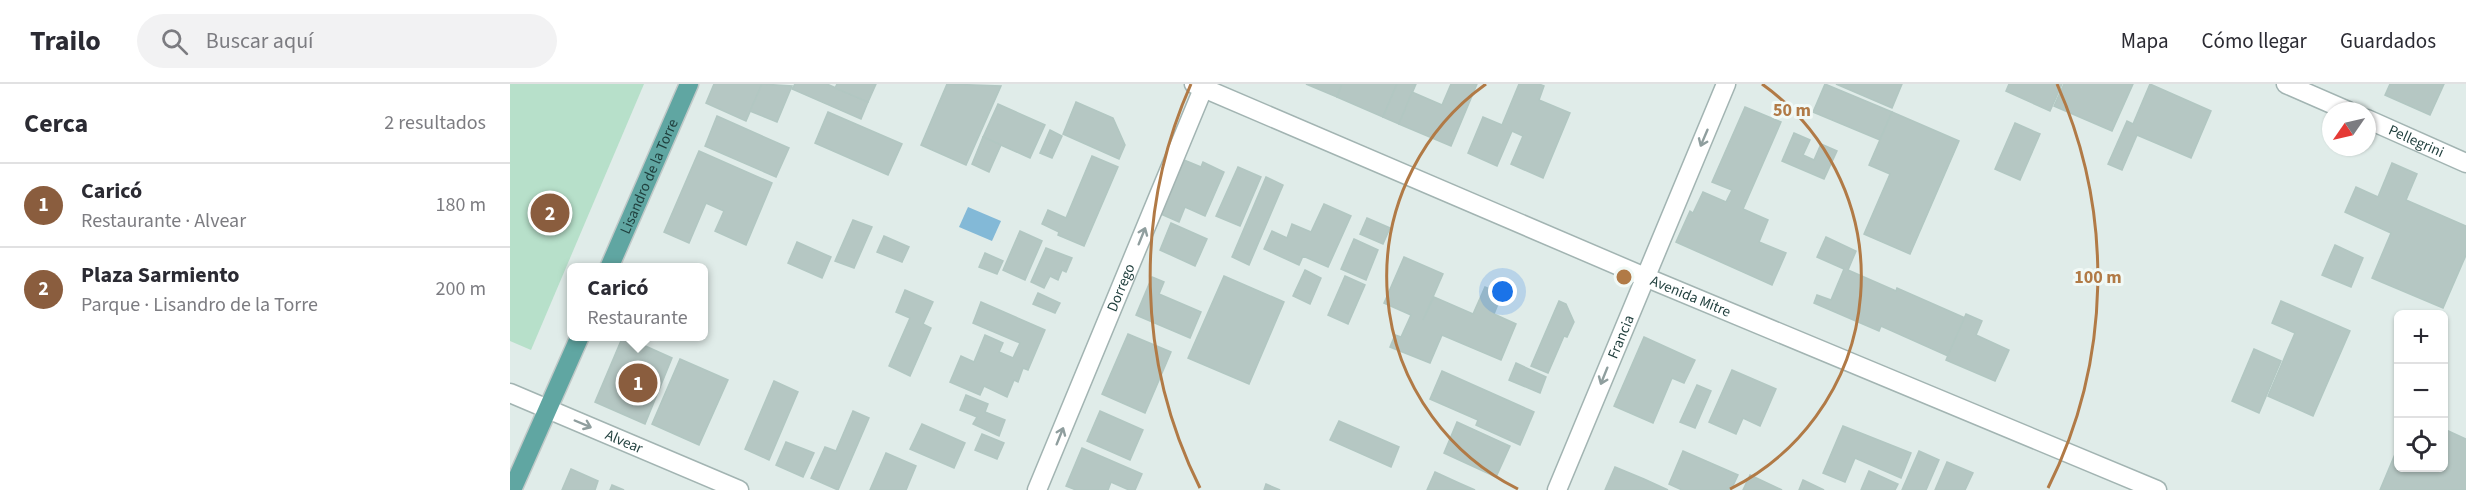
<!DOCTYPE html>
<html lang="es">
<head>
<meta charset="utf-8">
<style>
  :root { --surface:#fff; --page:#f2f2f3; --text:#2b2b33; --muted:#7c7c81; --line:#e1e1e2; --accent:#8a5d3e }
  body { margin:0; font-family:"Source Sans 3",sans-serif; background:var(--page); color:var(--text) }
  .controls { position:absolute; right:18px; bottom:18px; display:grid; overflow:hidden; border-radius:9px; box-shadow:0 2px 4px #0004 }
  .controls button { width:54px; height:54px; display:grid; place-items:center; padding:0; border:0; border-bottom:2px solid var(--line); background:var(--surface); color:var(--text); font:30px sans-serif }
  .compass { position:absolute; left:1812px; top:18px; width:54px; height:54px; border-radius:50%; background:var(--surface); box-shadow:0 2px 4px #0004; rotate:236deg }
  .you { position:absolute; left:993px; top:208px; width:21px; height:21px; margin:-15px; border:4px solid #fff; border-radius:50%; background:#1a73e8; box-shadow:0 0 0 9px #1a73e833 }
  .badge { display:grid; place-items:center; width:39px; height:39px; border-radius:50%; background:var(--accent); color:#fff; font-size:20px; font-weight:700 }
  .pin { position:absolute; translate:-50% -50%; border:3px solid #fff; box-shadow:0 2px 6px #0006 }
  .popup { position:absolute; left:57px; top:179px; width:141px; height:78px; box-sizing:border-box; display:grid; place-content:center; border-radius:9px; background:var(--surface); filter:drop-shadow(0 2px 4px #0005); font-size:20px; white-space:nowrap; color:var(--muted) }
  .popup b { font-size:22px; color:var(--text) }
  .popup::after { content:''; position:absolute; left:50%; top:100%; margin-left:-12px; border:12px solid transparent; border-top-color:var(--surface) }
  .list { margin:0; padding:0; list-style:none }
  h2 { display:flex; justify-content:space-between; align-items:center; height:78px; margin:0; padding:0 24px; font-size:26px }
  h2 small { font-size:20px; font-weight:400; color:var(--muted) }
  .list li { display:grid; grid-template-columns:39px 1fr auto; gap:18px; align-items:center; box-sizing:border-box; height:84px; padding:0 24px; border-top:2px solid var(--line) }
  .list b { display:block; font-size:22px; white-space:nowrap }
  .list p { margin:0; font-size:20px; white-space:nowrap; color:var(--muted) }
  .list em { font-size:20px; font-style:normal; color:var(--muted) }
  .icon { flex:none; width:33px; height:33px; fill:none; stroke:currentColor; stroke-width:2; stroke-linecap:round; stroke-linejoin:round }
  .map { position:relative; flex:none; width:1956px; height:406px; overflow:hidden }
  header { display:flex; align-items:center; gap:36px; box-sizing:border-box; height:84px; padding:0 30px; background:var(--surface); border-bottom:2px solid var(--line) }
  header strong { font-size:28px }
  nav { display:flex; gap:33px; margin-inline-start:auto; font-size:21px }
  .search { width:420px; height:54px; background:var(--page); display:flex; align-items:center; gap:15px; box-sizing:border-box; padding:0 21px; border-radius:33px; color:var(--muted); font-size:22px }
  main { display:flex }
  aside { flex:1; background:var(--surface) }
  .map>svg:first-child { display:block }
</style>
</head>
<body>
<header>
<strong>Trailo</strong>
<div class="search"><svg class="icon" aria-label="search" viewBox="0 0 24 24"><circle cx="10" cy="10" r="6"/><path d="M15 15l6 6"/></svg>Buscar aquí</div>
<nav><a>Mapa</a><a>Cómo llegar</a><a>Guardados</a></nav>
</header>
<main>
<aside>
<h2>Cerca<small>2 resultados</small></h2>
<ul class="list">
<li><span class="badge">1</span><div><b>Caricó</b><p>Restaurante · Alvear</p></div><em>180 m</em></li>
<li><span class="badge">2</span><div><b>Plaza Sarmiento</b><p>Parque · Lisandro de la Torre</p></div><em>200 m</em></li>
</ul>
</aside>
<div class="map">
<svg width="1956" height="406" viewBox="0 0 1956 406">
  <rect width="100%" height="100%" fill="#e0ece9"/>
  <polygon fill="#b7e0ca" points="0,0 134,0 21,266 0,257"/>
  <polygon fill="#83b9d7" points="458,123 491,137 482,157 449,143"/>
  <g fill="#b5c7c3" stroke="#b2c7c2" stroke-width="1.5">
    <polygon points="204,0 252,0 236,37 196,19"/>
    <polygon points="252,0 282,2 267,38 240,27"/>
    <polygon points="285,0 317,0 358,18 351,35 282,5"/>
    <polygon points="327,0 366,0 358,18 325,4"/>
    <polygon points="437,0 491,2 456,81 411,61"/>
    <polygon points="796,0 832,0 827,13"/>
    <polygon points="832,0 887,0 873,33 827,13"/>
    <polygon points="887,0 906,0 889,40 873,33"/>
    <polygon points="941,0 967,0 941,62 889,40 902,8 932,21"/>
    <polygon points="1009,0 1029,0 1034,2 1029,16 1060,29 1033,94 1001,80 1013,52 1002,47 987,82 958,69 973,33 992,41"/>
    <polygon points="1315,0 1382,28 1370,56 1303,28"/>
    <polygon points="1326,0 1392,0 1382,24"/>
    <polygon points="1499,0 1552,0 1540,27 1496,7"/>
    <polygon points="1554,0 1623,0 1602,47 1544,22"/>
    <polygon points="1640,0 1701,27 1681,74 1627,51 1612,86 1598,80 1617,37 1623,40"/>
    <polygon points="1880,0 1934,0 1920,31 1875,11"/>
    <polygon points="566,18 603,34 615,61 609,75 553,50"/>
    <polygon points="488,20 535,41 520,74 473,53"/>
    <polygon points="1235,23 1271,38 1233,125 1258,136 1249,158 1276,169 1262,201 1166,158 1180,127 1183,129 1193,108 1216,118 1222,106 1202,98"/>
    <polygon points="318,28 392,60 378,91 305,59"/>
    <polygon points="1382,28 1449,57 1400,170 1354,150 1380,90 1359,81"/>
    <polygon points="207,32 279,64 266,93 195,62"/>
    <polygon points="1505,39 1530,50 1510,96 1485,85"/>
    <polygon points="540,46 552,52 542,74 530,69"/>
    <polygon points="1284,49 1300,56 1293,71 1304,76 1311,60 1327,67 1314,95 1272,77"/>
    <polygon points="473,53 491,61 479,88 462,80"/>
    <polygon points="189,67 262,99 236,161 205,147 214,127 196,119 179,159 154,148"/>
    <polygon points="582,72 608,83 574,162 548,151 549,148 532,140 538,126 556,134"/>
    <polygon points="674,76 691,83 693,78 714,88 695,132 675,123 669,138 651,130"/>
    <polygon points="1882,79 1907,90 1896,116 1956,142 1956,171 1933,224 1862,194 1881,149 1835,128 1846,103 1868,113"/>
    <polygon points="728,83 751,93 730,142 706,132"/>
    <polygon points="756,93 773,101 739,181 722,173"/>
    <polygon points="814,120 841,132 818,183 793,172 789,181 754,165 762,147 777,154 782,140 801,148"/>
    <polygon points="857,134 880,144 873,160 850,150"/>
    <polygon points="343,136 362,143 344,184 325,177"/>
    <polygon points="661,139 697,155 685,182 650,166"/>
    <polygon points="510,147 532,157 515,196 493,186"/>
    <polygon points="374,152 399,163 392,178 367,168"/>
    <polygon points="1316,153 1346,167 1338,186 1386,207 1387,204 1455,234 1438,272 1371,242 1369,247 1304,219 1307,211 1321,216 1334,185 1307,173"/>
    <polygon points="844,155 868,166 856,196 831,185"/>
    <polygon points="287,158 321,173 312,194 278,179"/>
    <polygon points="1825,161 1853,174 1841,203 1812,191"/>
    <polygon points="536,164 562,174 556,188 552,186 548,196 540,192 534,204 521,198"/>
    <polygon points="475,169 493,177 487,190 469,183"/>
    <polygon points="894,173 933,190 913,236 924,213 963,230 975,203 992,210 984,230 1006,240 991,276 932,251 920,279 880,263 885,251 891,253 901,231 874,219"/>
    <polygon points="795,186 811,194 800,220 783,212"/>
    <polygon points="714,192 774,218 739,300 678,274"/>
    <polygon points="835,192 855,201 838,240 818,231"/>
    <polygon points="642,193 654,198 649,210 691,228 680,254 626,231"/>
    <polygon points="395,206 423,218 413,240 421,244 400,292 379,282 400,234 386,228"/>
    <polygon points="528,209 550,219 545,229 523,220"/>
    <polygon points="1049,217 1056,220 1064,238 1057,253 1054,252 1038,289 1021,282"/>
    <polygon points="1771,217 1840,247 1803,332 1758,312 1785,249 1762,239"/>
    <polygon points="471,218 535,246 518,286 513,284 508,298 504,296 497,313 474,302 470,311 440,298 451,272 464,278 475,251 493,259 489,268 503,274 510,259 463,239"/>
    <polygon points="1456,230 1472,237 1466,251 1499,266 1485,297 1436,276"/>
    <polygon points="618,250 661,268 635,329 592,310"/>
    <polygon points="113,252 162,274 135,340 85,318"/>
    <polygon points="1134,253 1185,276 1174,299 1162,294 1143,339 1104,322"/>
    <polygon points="1744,265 1771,277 1749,329 1722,317"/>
    <polygon points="170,275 218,296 189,361 142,340"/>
    <polygon points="1006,279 1036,293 1030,309 999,296"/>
    <polygon points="1222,286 1266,305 1250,342 1233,334 1226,350 1199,338"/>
    <polygon points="932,287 1024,328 1010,361 966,341 968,336 920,315"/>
    <polygon points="264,297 288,308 259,376 235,365"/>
    <polygon points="1187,301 1201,307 1185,344 1170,338"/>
    <polygon points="456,311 478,320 475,328 495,336 489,352 463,340 467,333 450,326"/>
    <polygon points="343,327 359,334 328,406 301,394 315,363 326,367"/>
    <polygon points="590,327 633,346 620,376 577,357"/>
    <polygon points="829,337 889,363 881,383 820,356"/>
    <polygon points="947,338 1000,362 986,393 934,369"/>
    <polygon points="412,340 455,359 444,384 400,365"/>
    <polygon points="1333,342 1401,369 1391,394 1345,374 1335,398 1313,389"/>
    <polygon points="1934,345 1956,355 1956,406 1870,406 1888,363 1888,384 1934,384"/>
    <polygon points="472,350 494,359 487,375 465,366"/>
    <polygon points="276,358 304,369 293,393 266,381"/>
    <polygon points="572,364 632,390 625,406 619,406 601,398 598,406 566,406 556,402"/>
    <polygon points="1173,367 1228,391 1221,406 1172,406 1159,400"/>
    <polygon points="1409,367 1429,376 1416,406 1392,406"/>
    <polygon points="376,369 406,382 396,406 360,406"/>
    <polygon points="1437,378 1463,389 1455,406 1425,406"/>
    <polygon points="1105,383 1134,395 1158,406 1095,406"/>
    <polygon points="61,385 88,397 85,406 52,406"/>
    <polygon points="1359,387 1388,400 1385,406 1351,406"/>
    <polygon points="925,388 949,399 965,406 917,406"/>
    <polygon points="1240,391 1272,406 1233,406"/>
    <polygon points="1293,396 1314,406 1289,406"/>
    <polygon points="756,400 770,406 754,406"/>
    <polygon points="102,401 114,406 100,406"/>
  </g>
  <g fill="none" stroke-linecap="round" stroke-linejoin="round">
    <g stroke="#a2b4b2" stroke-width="21">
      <g id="minor">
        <path id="s1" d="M684,0L1135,193L1647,406"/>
        <polyline points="1776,0 1838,27"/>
        <path id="s2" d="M1857,35L1956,79"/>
        <path id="s3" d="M0,309L229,406"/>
        <path id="s4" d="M527,406L695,0"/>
        <path id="s5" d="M1047,406L1216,0"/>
      </g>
    </g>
    <g stroke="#c0c9c8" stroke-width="21">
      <g id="major">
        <path id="s6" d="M99,184L179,0"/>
        <polyline points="2,406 70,252"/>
      </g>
    </g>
    <use href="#minor" stroke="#fff" stroke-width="18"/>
    <use href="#major" stroke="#60a6a2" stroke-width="18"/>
  </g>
  <defs><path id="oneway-shaft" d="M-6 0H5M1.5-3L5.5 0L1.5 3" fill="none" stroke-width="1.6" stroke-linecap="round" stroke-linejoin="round" transform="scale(1.5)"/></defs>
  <g stroke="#8f9e9e">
    <use href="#oneway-shaft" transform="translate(1194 54) rotate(113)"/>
    <use href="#oneway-shaft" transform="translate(632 152) rotate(-68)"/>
    <use href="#oneway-shaft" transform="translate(1094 292) rotate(112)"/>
    <use href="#oneway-shaft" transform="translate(73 340) rotate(23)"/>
    <use href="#oneway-shaft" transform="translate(550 352) rotate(-68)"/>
  </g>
  <g fill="none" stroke="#b17a46" stroke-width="3">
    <path d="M1008 405A237 237 0 0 1 976 0M1252 0A237 237 0 0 1 1220 405"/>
    <path d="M690 404A474 474 0 0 1 681 0M1547 0A474 474 0 0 1 1538 404"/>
  </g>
  <g text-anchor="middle" stroke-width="6" stroke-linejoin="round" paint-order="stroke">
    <g font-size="15" fill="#1f3e3c" stroke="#f1f9f6">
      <text dy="5" stroke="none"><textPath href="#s2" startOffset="54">Pellegrini</textPath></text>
      <text dy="5" stroke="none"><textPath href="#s6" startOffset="100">Lisandro de la Torre</textPath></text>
      <text dy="5" stroke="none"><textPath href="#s4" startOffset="219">Dorrego</textPath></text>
      <text dy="5" stroke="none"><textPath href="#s1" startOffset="540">Avenida Mitre</textPath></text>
      <text dy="5" stroke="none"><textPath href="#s5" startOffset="166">Francia</textPath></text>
      <text dy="5" stroke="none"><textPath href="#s3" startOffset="124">Alvear</textPath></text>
    </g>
  </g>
  <circle cx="1114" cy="193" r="9" fill="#b17a46" stroke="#f1f9f6" stroke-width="3"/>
  <g font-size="18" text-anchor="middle" font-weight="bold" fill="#b17a46" stroke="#f1f9f6" stroke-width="6" stroke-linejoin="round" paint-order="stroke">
    <text x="1282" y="32">50 m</text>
    <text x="1588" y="199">100 m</text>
  </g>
</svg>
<div class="controls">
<button>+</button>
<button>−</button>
<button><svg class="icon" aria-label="locate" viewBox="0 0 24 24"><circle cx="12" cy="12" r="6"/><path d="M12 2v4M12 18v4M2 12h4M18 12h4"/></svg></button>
</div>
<svg class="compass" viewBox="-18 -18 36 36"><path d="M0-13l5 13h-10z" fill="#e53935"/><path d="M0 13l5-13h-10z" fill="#7c7c81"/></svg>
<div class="you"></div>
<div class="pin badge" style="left:128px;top:299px">1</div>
<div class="popup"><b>Caricó</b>Restaurante</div>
<div class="pin badge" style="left:40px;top:129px">2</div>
</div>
</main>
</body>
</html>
